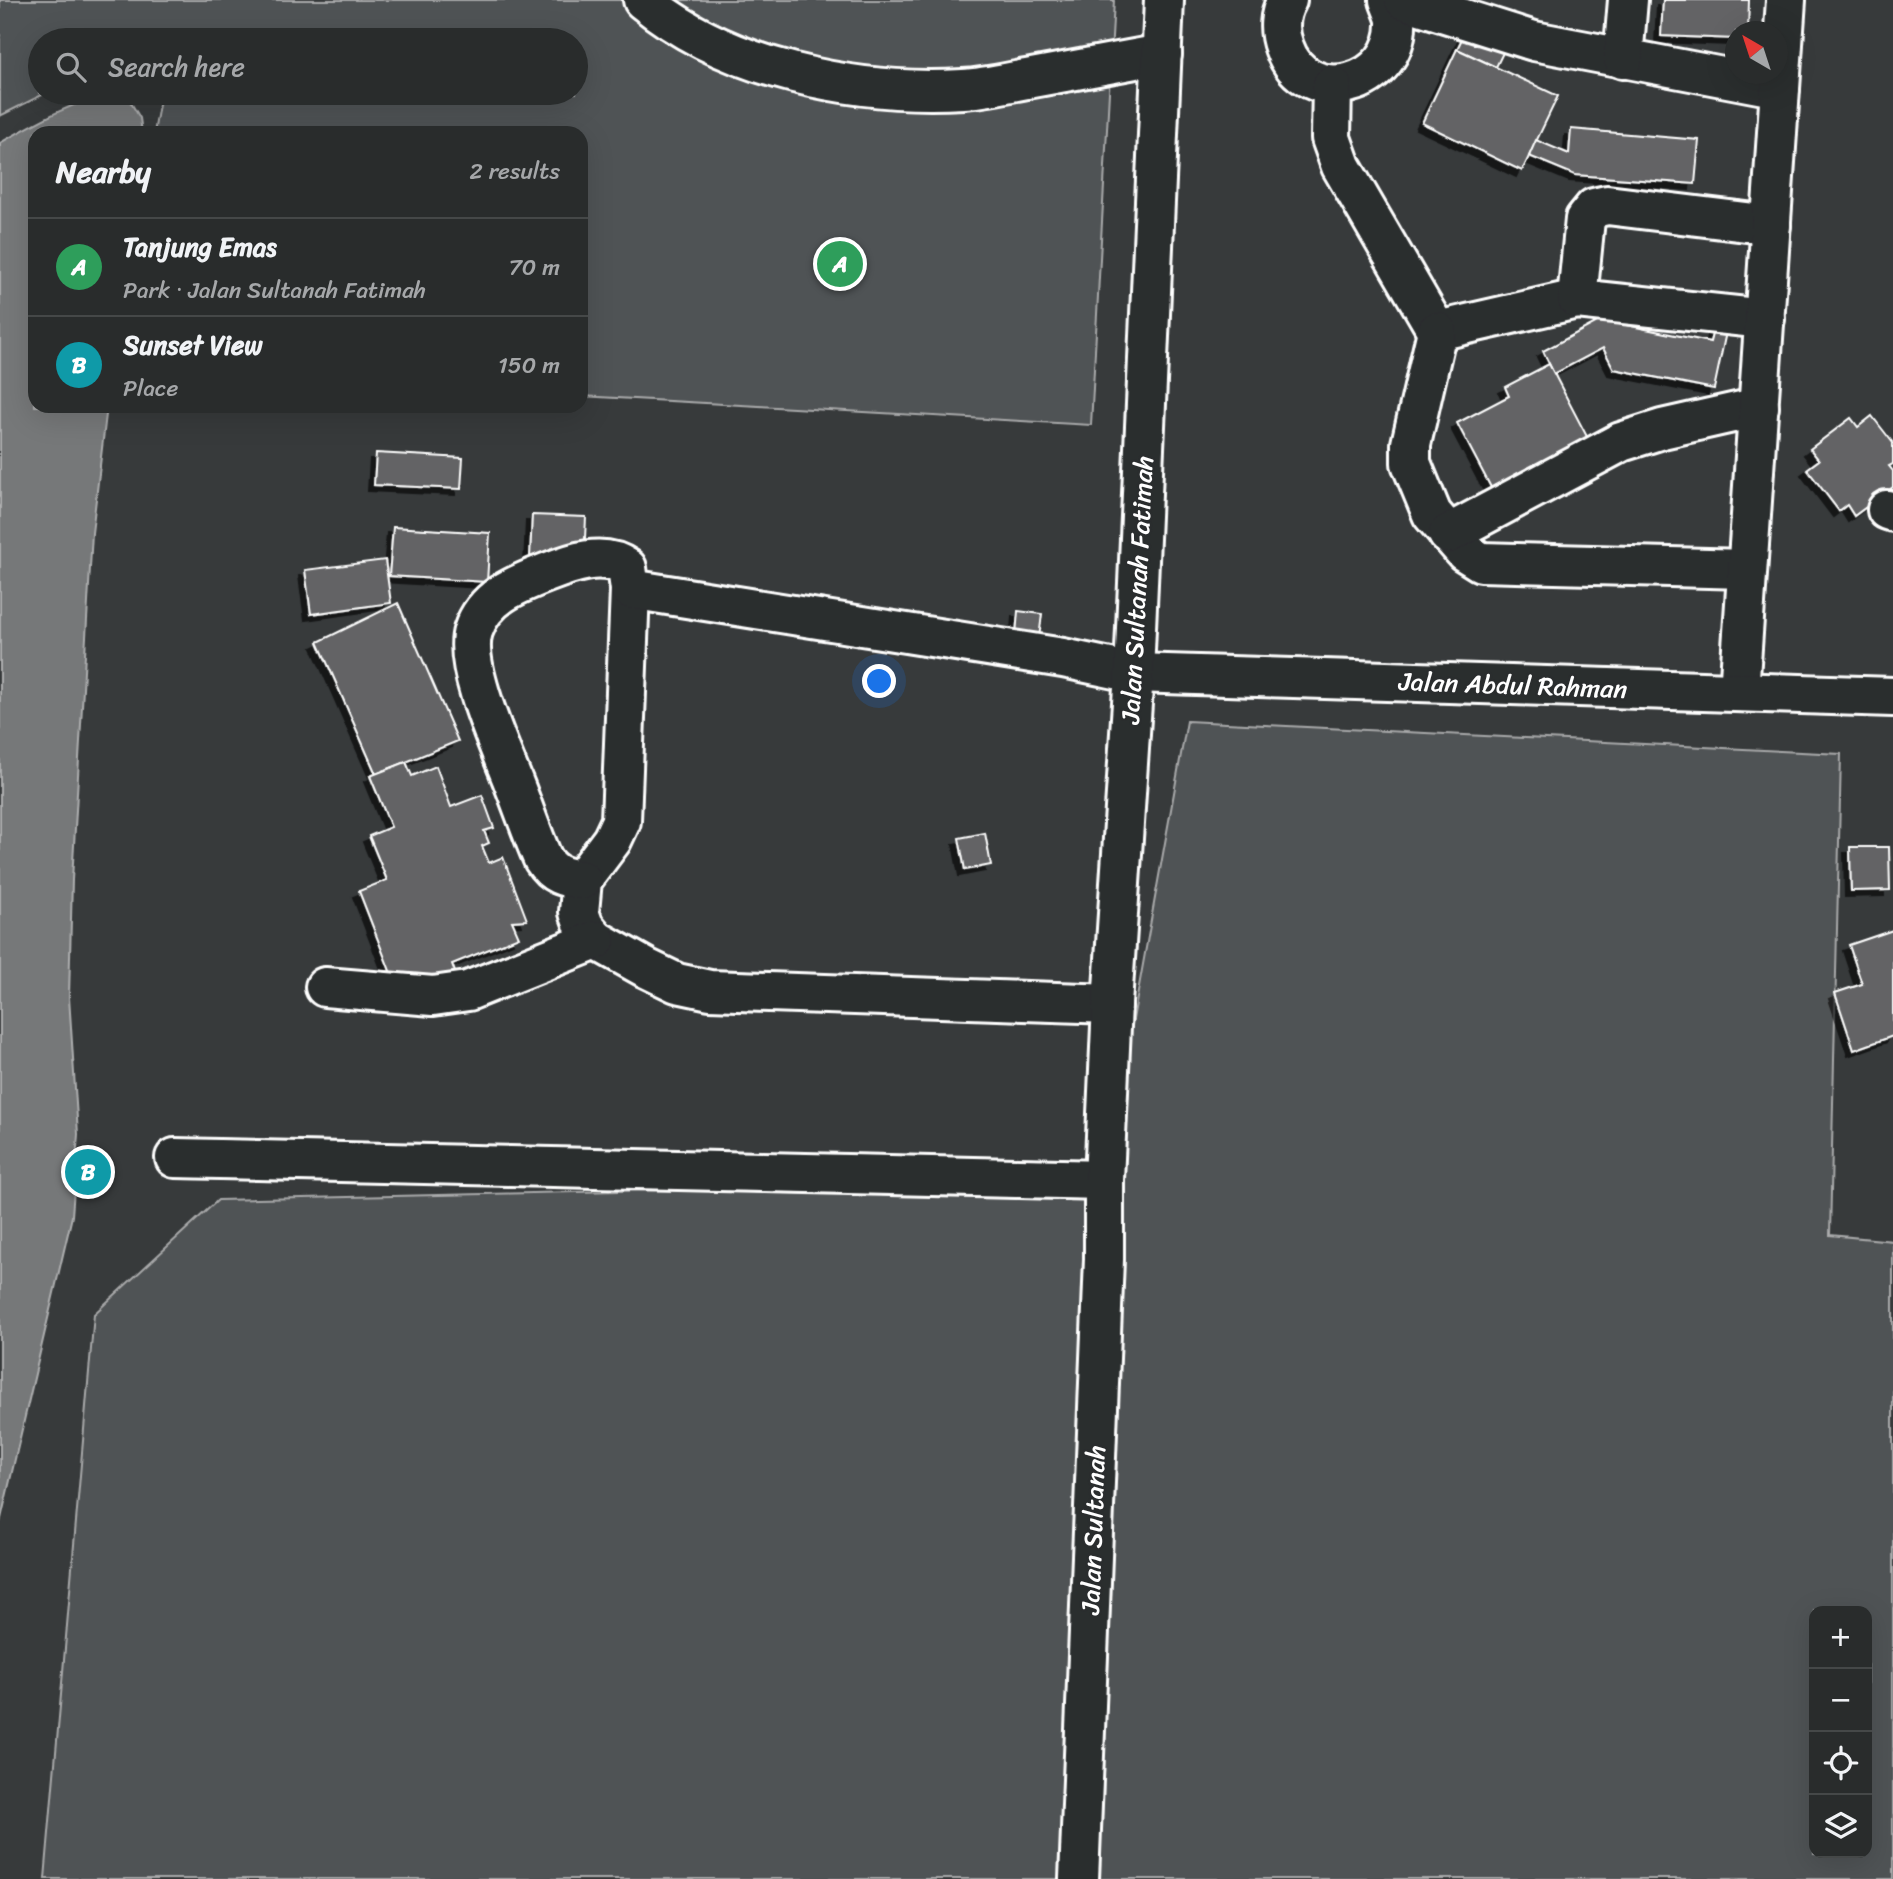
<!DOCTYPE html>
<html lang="en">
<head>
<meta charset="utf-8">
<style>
  :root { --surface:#292c2c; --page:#313434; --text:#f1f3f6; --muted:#a5a7a9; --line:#454848; --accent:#bca0f2 }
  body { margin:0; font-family:Sriracha,sans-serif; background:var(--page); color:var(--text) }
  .controls { position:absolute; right:21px; bottom:21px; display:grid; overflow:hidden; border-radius:14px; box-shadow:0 7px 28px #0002 }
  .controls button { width:63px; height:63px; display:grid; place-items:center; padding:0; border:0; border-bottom:2px solid var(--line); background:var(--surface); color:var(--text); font:35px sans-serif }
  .compass { position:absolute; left:1725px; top:21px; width:63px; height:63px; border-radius:50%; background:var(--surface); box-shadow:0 7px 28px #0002; rotate:321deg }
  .you { position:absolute; left:880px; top:682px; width:24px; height:24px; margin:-18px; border:5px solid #fff; border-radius:50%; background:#1a73e8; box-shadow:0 0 0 10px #1a73e833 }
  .badge { display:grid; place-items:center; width:46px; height:46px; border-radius:50%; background:var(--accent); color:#fff; font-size:23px; font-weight:700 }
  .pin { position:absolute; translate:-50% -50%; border:4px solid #fff; box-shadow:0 2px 7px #0006 }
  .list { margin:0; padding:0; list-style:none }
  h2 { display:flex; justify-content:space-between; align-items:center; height:91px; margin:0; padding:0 28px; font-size:30px }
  h2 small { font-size:23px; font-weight:400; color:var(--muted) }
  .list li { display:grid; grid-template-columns:46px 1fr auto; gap:21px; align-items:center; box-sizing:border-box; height:98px; padding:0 28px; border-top:2px solid var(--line) }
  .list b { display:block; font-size:26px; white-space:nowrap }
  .list p { margin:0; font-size:23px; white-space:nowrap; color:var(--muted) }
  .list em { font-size:23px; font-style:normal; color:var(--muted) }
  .icon { flex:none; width:38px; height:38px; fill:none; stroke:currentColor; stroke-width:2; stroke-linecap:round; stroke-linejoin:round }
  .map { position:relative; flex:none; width:1893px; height:1879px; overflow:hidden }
  .search { position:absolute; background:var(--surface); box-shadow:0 7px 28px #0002; left:28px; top:28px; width:560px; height:77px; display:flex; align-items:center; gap:18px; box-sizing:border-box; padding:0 24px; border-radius:38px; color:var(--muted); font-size:26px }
  .panel { position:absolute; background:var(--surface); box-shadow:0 7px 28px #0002; left:28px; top:126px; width:560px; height:287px; border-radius:21px }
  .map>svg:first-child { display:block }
</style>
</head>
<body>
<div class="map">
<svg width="1893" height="1879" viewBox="0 0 1893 1879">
  <defs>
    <filter id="shadow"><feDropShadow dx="-6" dy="6" stdDeviation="0" flood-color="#0009"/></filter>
  </defs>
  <rect width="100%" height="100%" fill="#373a3b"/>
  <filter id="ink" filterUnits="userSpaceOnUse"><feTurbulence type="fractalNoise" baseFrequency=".0143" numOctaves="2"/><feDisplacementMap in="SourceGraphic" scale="14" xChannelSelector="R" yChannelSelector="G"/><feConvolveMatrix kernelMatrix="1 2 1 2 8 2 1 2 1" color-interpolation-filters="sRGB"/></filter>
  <g filter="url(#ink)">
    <g fill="#505354" stroke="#a8a9aa" stroke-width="2" fill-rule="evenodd">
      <polygon points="0,0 1114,0 1091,425 581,396 581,133 154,133 161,93 576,93 576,40 40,40 40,93 46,93 0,116"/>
      <path d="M1187,721L1841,754L1830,1235L1893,1241V1879H45L94,1314L218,1200L1104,1180ZM1814,1611H1867V1853H1814Z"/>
    </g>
    <path fill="#767879" stroke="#adaeaf" stroke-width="2" d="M116,93L127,96L140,118L142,133H35V406H107L92,533L72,880L69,997L78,1134L72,1216L0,1523V143C37,122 74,100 116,93Z"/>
    <g fill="#636465" stroke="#fff" stroke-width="2" filter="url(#shadow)">
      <polygon points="1663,0 1749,0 1748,32 1736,32 1736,39 1661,36"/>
      <polygon points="1477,8 1516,26 1496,67 1457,49"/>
      <polygon points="1457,49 1558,96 1522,171 1422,123"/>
      <polygon points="1571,129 1699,140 1695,184 1575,175 1529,156 1536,140 1569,154"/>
      <polygon points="1601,320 1710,342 1713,330 1726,332 1714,389 1614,369 1603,348 1554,374 1543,351"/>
      <polygon points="1549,364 1594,450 1496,497 1457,423 1509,396 1505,387"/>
      <polygon points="1872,416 1893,443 1893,464 1889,466 1893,471 1893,487 1854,516 1847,505 1839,511 1807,469 1819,460 1810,449 1851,418 1858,427"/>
      <polygon points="376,453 463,458 461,489 374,485"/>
      <polygon points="532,515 586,517 584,560 530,558"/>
      <polygon points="393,527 490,533 487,582 389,576"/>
      <polygon points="385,560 391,603 311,614 305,570"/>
      <polygon points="398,603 458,741 376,774 318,642"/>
      <polygon points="1018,611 1042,614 1039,638 1016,635"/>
      <polygon points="406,762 412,776 436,766 451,807 482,795 494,828 484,831 489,843 482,846 489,863 503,857 527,920 512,921 519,937 452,964 455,972 415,988 409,975 394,981 359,891 387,880 369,836 391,827 370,776"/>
      <polygon points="985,833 991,865 965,870 959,838"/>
      <polygon points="1850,847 1889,847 1890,890 1851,891"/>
      <polygon points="1893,930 1893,1036 1854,1050 1835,993 1862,984 1849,945"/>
    </g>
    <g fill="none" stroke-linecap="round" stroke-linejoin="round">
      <g stroke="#fff" stroke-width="44">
        <g id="minor">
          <path d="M643,0C728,70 855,95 963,89C986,88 1009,82 1032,78C1075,70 1119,62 1162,54"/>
          <path d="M1287,0C1279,14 1278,31 1284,47C1306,111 1399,87 1396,20C1395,14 1391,6 1389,0"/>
          <polyline points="1404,0 1534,41 1780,88"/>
          <polyline points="1623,59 1628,0"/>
          <polyline points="1332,85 1331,138 1341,166 1437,331 1577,299"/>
          <polyline points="1765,319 1577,299 1585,219 1594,208 1607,205 1771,225"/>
          <polyline points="1437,331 1411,444 1411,463 1432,514 1465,552 1481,562 1747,569"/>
          <polyline points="1887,510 1893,512"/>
          <polyline points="1448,534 1621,442 1662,429 1759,407"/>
          <polyline points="630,589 621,821 612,840 582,880 579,912 584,926 596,940 646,968 677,983 710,990 1112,1004"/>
          <polyline points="1739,692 1786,0"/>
          <path d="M582,880C563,877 553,875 543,859C532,834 524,809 514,784C501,750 462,665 473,631C484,597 515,585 546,573C571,563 603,551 627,568L630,589L1063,658L1134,673L1893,697"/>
          <polyline points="325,987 433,996 468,991 596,940"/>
          <polyline points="175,1158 1104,1180"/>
          <polyline points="1079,1879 1104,1259 1104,1180 1112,1004 1134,673 1164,0"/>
        </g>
      </g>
      <use href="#minor" stroke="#2a2d2e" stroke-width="38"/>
    </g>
  </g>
  <g text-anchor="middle" stroke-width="5" stroke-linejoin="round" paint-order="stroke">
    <g font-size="26" fill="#fff" stroke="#2a2d2e">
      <text transform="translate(1137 590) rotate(-87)" y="9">Jalan Sultanah Fatimah</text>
      <text transform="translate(1513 685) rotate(2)" y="9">Jalan Abdul Rahman</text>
      <text transform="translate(1093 1530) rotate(-88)" y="9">Jalan Sultanah</text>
    </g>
  </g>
</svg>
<div class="controls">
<button>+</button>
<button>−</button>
<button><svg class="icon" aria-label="locate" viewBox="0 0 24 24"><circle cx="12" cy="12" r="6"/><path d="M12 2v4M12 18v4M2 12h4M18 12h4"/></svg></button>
<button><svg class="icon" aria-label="layers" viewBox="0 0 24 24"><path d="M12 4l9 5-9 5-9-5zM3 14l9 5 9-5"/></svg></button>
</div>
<svg class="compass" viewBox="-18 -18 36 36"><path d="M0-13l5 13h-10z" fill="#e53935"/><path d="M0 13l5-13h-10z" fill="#a5a7a9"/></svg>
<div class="you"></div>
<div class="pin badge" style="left:840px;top:264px;background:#2e9e5b">A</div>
<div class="pin badge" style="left:88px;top:1172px;background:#0f9aa8">B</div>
<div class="search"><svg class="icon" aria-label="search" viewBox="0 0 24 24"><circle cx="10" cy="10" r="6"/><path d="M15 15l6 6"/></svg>Search here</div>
<section class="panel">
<h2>Nearby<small>2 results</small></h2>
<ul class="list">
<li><span class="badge" style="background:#2e9e5b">A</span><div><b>Tanjung Emas</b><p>Park · Jalan Sultanah Fatimah</p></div><em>70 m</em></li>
<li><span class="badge" style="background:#0f9aa8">B</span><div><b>Sunset View</b><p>Place</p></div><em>150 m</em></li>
</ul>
</section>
</div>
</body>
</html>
